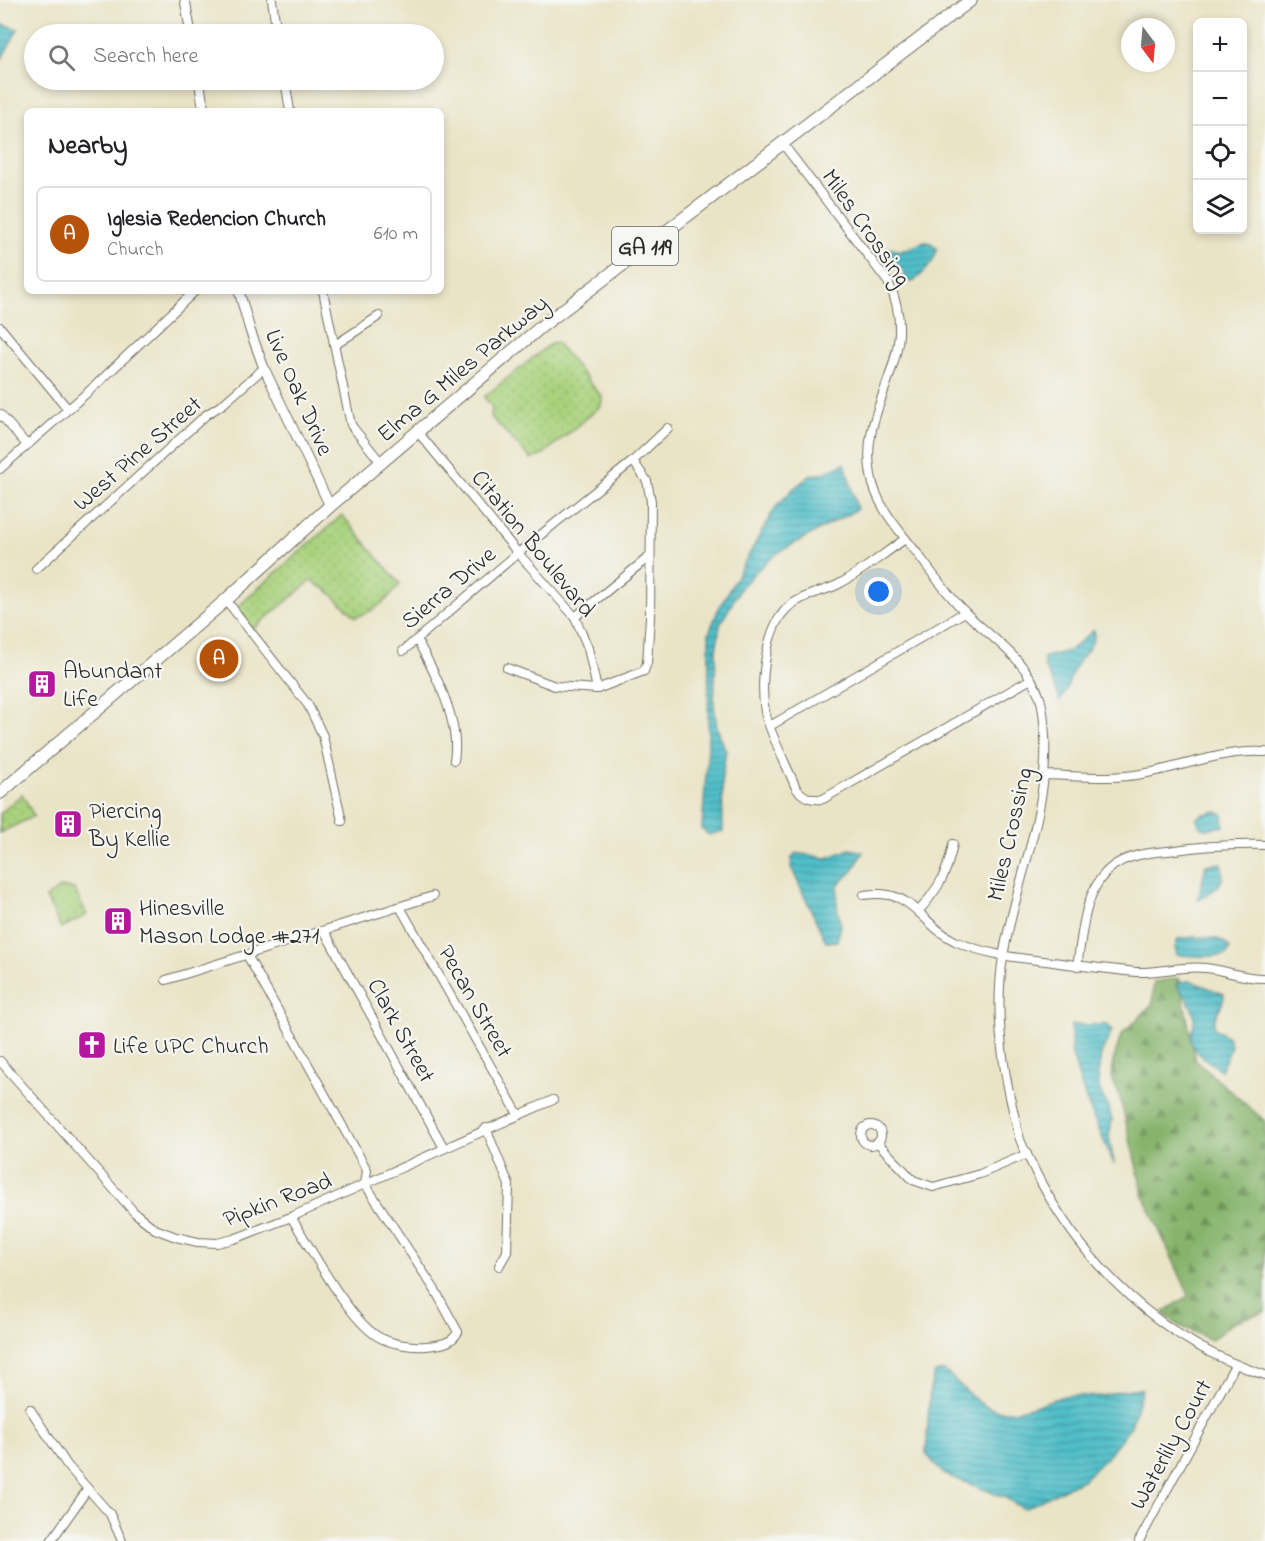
<!DOCTYPE html>
<html lang="en">
<head>
<meta charset="utf-8">
<style>
  :root { --surface:#fff; --page:#f2f2f2; --text:#202124; --muted:#757577; --line:#e0e0e0; --accent:#b45309 }
  body { margin:0; font-family:"Indie Flower",sans-serif; background:var(--page); color:var(--text) }
  .controls { position:absolute; right:18px; top:18px; display:grid; overflow:hidden; border-radius:9px; box-shadow:0 3px 9px #0003 }
  .controls button { width:54px; height:54px; display:grid; place-items:center; padding:0; border:0; border-bottom:2px solid var(--line); background:var(--surface); color:var(--text); font:30px sans-serif }
  .compass { position:absolute; left:1121px; top:18px; width:54px; height:54px; border-radius:50%; background:var(--surface); box-shadow:0 3px 9px #0003; rotate:164deg }
  .you { position:absolute; left:879px; top:592px; width:21px; height:21px; margin:-15px; border:4px solid #fff; border-radius:50%; background:#1a73e8; box-shadow:0 0 0 9px #1a73e833 }
  .badge { display:grid; place-items:center; width:39px; height:39px; border-radius:50%; background:var(--accent); color:#fff; font-size:20px; font-weight:700 }
  .pin { position:absolute; translate:-50% -50%; border:3px solid #fff; box-shadow:0 2px 6px #0006 }
  .list { margin:0; padding:0; list-style:none }
  h2 { display:flex; justify-content:space-between; align-items:center; height:78px; margin:0; padding:0 24px; font-size:26px }
  h2 small { font-size:20px; font-weight:400; color:var(--muted) }
  .list li { display:grid; grid-template-columns:39px 1fr auto; gap:18px; align-items:center; box-sizing:border-box; height:96px; margin:0 12px 12px; padding:0 12px; border:2px solid var(--line); border-radius:9px }
  .list b { display:block; font-size:22px; white-space:nowrap }
  .list p { margin:0; font-size:20px; white-space:nowrap; color:var(--muted) }
  .list em { font-size:20px; font-style:normal; color:var(--muted) }
  .icon { flex:none; width:33px; height:33px; fill:none; stroke:currentColor; stroke-width:2; stroke-linecap:round; stroke-linejoin:round }
  .map { position:relative; flex:none; width:1265px; height:1541px; overflow:hidden }
  .search { position:absolute; background:var(--surface); box-shadow:0 3px 9px #0003; left:24px; top:24px; width:420px; height:66px; display:flex; align-items:center; gap:15px; box-sizing:border-box; padding:0 21px; border-radius:33px; color:var(--muted); font-size:22px }
  .panel { position:absolute; background:var(--surface); box-shadow:0 3px 9px #0003; left:24px; top:108px; width:420px; height:186px; border-radius:9px }
  .map>svg:first-child { display:block }
</style>
</head>
<body>
<div class="map">
<svg width="1265" height="1541" viewBox="0 0 1265 1541">
  <defs>
    <pattern id="grass-dots" width="8" height="8" patternUnits="userSpaceOnUse" patternTransform="scale(1.5)"><rect width="8" height="8" fill="#a9d27d"/><path d="M2 2h.1M6 6h.1" fill="none" stroke="#92b46c" stroke-width="1.8" stroke-linecap="round"/></pattern>
    <pattern id="forest-firs" width="22" height="20" patternUnits="userSpaceOnUse" patternTransform="scale(1.5)"><rect width="22" height="20" fill="#86b46c"/><path d="M5 1l3.5 6h-7zM16 11l3.5 6h-7z" fill="#6e9359"/></pattern>
    <pattern id="water-rules" width="6" height="5" patternUnits="userSpaceOnUse" patternTransform="scale(1.5)"><rect width="6" height="5" fill="#51bfc9"/><path d="M0 2.5h6" fill="none" stroke="#439ba3"/></pattern>
  </defs>
  <rect width="100%" height="100%" fill="#f6f6f2"/>
  <filter id="ink" filterUnits="userSpaceOnUse"><feTurbulence type="fractalNoise" baseFrequency=".0167" numOctaves="2"/><feDisplacementMap in="SourceGraphic" scale="12" xChannelSelector="R" yChannelSelector="G"/><feConvolveMatrix kernelMatrix="1 2 1 2 8 2 1 2 1" color-interpolation-filters="sRGB"/></filter>
  <filter id="wash" filterUnits="userSpaceOnUse"><feTurbulence type="fractalNoise" baseFrequency=".008" numOctaves="4" result="noise"/><feDisplacementMap in="SourceGraphic" scale="24" xChannelSelector="R" yChannelSelector="G"/><feGaussianBlur stdDeviation="1.35" result="paint"/><feColorMatrix in="noise" values="0 0 0 0 0 0 0 0 0 0 0 0 0 0 0 0 0 1.4 0 .05"/><feComposite in="paint" operator="in"/></filter>
  <g filter="url(#wash)">
    <rect width="100%" height="100%" fill="#eae4c7"/>
    <g fill="url(#grass-dots)" stroke="#6a7e54" stroke-width="1.5">
      <polygon points="556,342 602,397 601,406 541,456 531,459 491,417 492,407 484,397 549,345"/>
      <path d="M342,515L400,584C386,601 377,610 356,617L326,589L319,586L312,580L252,630L236,608Z"/>
      <polygon points="22,794 34,816 0,833 0,814"/>
      <polygon points="61,887 74,889 87,915 61,928 46,898"/>
    </g>
    <polygon fill="url(#forest-firs)" stroke="#58704c" stroke-width="1.5" points="1179,978 1196,1061 1265,1121 1265,1312 1235,1321 1211,1340 1178,1325 1163,1313 1189,1295 1144,1197 1119,1094 1112,1080 1113,1062 1121,1035 1152,1005 1154,982"/>
    <g fill="url(#water-rules)" stroke="#3e757a" stroke-width="1.5">
      <polygon points="0,24 18,29 0,62"/>
      <path d="M925,242L931,243L937,249C935,263 923,274 913,282L906,281L903,271L887,252L889,248L901,251Z"/>
      <polygon points="845,463 857,509 779,552 756,571 740,589 720,625 716,651 714,706 717,728 726,751 722,777 723,831 709,835 702,829 708,747 709,633 718,610 775,508 794,488 810,476 826,472"/>
      <path d="M1094,630C1097,643 1082,656 1075,667C1069,677 1067,694 1060,701L1054,685L1044,666V657L1069,651Z"/>
      <polygon points="1215,811 1223,815 1224,826 1205,829 1199,826 1197,818 1201,815"/>
      <polygon points="850,849 863,852 853,871 838,885 837,906 841,926 837,941 826,942 791,867 792,858 796,853 827,858"/>
      <path d="M1221,863C1228,884 1214,891 1198,900L1206,865Z"/>
      <path d="M1194,937C1207,938 1223,936 1230,949L1226,955C1211,958 1193,955 1177,955L1175,948L1178,939Z"/>
      <path d="M1191,981L1224,994C1225,1006 1212,1015 1214,1028L1228,1037L1231,1046L1221,1070C1211,1063 1197,1055 1192,1044C1189,1035 1194,1029 1194,1020C1195,1008 1184,995 1177,986L1180,982Z"/>
      <polygon points="1071,1025 1107,1025 1112,1030 1101,1055 1098,1075 1100,1092 1108,1106 1112,1120 1109,1136 1114,1164 1086,1100 1071,1052"/>
      <path d="M944,1371C961,1383 975,1406 996,1410C1019,1415 1042,1402 1064,1396C1076,1393 1089,1398 1101,1396C1115,1394 1127,1387 1142,1389L1131,1426L1107,1457L1084,1479L1024,1509L1006,1498L944,1474L926,1454L930,1388L935,1373Z"/>
    </g>
  </g>
  <g filter="url(#ink)">
    <g fill="none" stroke-linecap="round" stroke-linejoin="round">
      <g stroke="#6e6c62" stroke-width="10">
        <g id="minor">
          <polyline points="272,0 277,34"/>
          <polyline points="285,80 290,111"/>
          <path d="M783,144L888,282C925,356 857,404 871,475C876,507 901,532 920,557C934,576 948,595 965,612C992,639 1027,659 1040,698C1044,710 1044,723 1045,736C1049,813 1015,883 1003,957C995,1009 1001,1060 1013,1110C1016,1121 1017,1132 1021,1142C1025,1152 1031,1161 1035,1171C1082,1265 1164,1343 1265,1375"/>
          <polyline points="323,291 351,425 382,464"/>
          <polyline points="0,327 68,409"/>
          <polyline points="335,345 379,316"/>
          <polyline points="0,414 27,445"/>
          <polyline points="417,431 518,553 575,617 588,648 597,689"/>
          <polyline points="0,469 97,384 195,291"/>
          <path d="M905,539C883,554 861,573 837,585C822,592 805,594 791,605C765,624 760,682 765,712C770,734 787,766 796,788C804,798 811,800 823,799L1031,679"/>
          <polyline points="36,569 206,415 223,404 264,368"/>
          <polyline points="226,600 308,705 323,736 342,821"/>
          <polyline points="575,617 650,556"/>
          <path d="M417,640C435,673 461,722 454,760"/>
          <polyline points="403,651 518,553 633,461 668,428"/>
          <polyline points="507,668 555,686 597,689 644,671 647,663 650,617 651,501 647,481 633,461"/>
          <polyline points="770,726 965,612"/>
          <path d="M1045,775C1079,776 1113,780 1147,773C1186,766 1225,749 1265,752"/>
          <path d="M864,895C914,887 918,923 955,941C986,955 1019,958 1053,962C1081,966 1108,969 1136,972C1160,973 1182,965 1206,968C1226,970 1244,979 1265,978"/>
          <polyline points="400,907 518,1114"/>
          <path d="M918,912C938,889 947,875 953,844"/>
          <polyline points="325,932 444,1148"/>
          <path d="M247,955L367,1170L365,1184L435,1290L458,1332C452,1344 438,1345 426,1346C411,1347 390,1344 377,1336C347,1317 311,1248 291,1217"/>
          <path d="M1077,966C1082,938 1083,905 1099,881C1106,870 1118,861 1132,857C1143,853 1156,852 1168,851C1201,846 1232,844 1265,845"/>
          <polyline points="166,980 433,896"/>
          <polyline points="0,1061 134,1212 155,1229 176,1237 198,1242 217,1243 234,1239 291,1217 553,1100"/>
          <circle cx="871" cy="1135" r="10"/>
          <polyline points="486,1128 509,1185 507,1252 499,1266"/>
          <polyline points="878,1143 913,1180 933,1187 980,1174 1027,1154"/>
          <polyline points="30,1409 67,1465 110,1514 122,1541"/>
          <polyline points="51,1541 87,1490"/>
          <polyline points="1139,1541 1235,1365"/>
        </g>
      </g>
      <g stroke="#6e6c62" stroke-width="11">
        <g id="tertiary">
          <polyline points="185,0 191,34"/>
          <polyline points="199,80 204,111"/>
          <polyline points="239,291 250,330 264,368 330,506"/>
        </g>
      </g>
      <g stroke="#6e6c62" stroke-width="14">
        <polyline id="primary" points="0,793 226,600 330,506 542,326 971,0"/>
      </g>
      <use href="#minor" stroke="#fff" stroke-width="8"/>
      <use href="#tertiary" stroke="#fff" stroke-width="9"/>
      <use href="#primary" stroke="#fff" stroke-width="12"/>
    </g>
  </g>
  <defs>
    <g id="building-square" transform="scale(1.5)"><rect x="-9" y="-9" width="18" height="18" rx="4" fill="#b5179e" stroke="#f6f6f2"/><path d="M-4-6H4V6H1V3H-1V6H-4ZM-2.5-4.3h1.7v1.8h-1.7ZM.8-4.3h1.7v1.8H.8ZM-2.5-1h1.7V.8h-1.7ZM.8-1h1.7V.8H.8Z" fill="#fff"/></g>
    <g id="church-square" transform="scale(1.5)"><rect x="-9" y="-9" width="18" height="18" rx="4" fill="#b5179e" stroke="#f6f6f2"/><path d="M-1.2-6h2.4v3.5h3.3v2.4h-3.3V6h-2.4V-.1h-3.3v-2.4h3.3Z" fill="#fff"/></g>
  </defs>
  <g fill-rule="evenodd">
    <use href="#building-square" x="42" y="684"/>
    <use href="#building-square" x="68" y="824"/>
    <use href="#building-square" x="118" y="921"/>
    <use href="#church-square" x="92" y="1045"/>
  </g>
  <g text-anchor="middle" stroke-width="4.5" stroke-linejoin="round" paint-order="stroke">
    <rect fill="#f6f6f2" stroke="#686867" stroke-width="1.5" x="612" y="227" width="66" height="38" rx="4.5"/>
    <g font-size="22" font-weight="bold" fill="#2b2b2b">
      <text x="645" y="254">GA 119</text>
    </g>
    <g font-size="24" fill="#2b2b2b" stroke="#f6f6f2">
      <text transform="translate(867 227) rotate(55)" y="8">Miles Crossing</text>
      <text transform="translate(462 368) rotate(-40)" y="8">Elma G Miles Parkway</text>
      <text transform="translate(300 392) rotate(66)" y="8">Live Oak Drive</text>
      <text transform="translate(137 453) rotate(-41)" y="8">West Pine Street</text>
      <text transform="translate(534 543) rotate(51)" y="8">Citation Boulevard</text>
      <text transform="translate(448 587) rotate(-40)" y="8">Sierra Drive</text>
      <text transform="translate(1009 834) rotate(-77)" y="8">Miles Crossing</text>
      <text transform="translate(476 1001) rotate(60)" y="8">Pecan Street</text>
      <text transform="translate(402 1030) rotate(61)" y="8">Clark Street</text>
      <text transform="translate(277 1199) rotate(-21)" y="8">Pipkin Road</text>
      <text transform="translate(1170 1444) rotate(-61)" y="8">Waterlily Court</text>
    </g>
    <g font-size="24" fill="#2b2b2b" stroke="#f6f6f2" text-anchor="start">
      <text x="63" y="678">Abundant<tspan x="63" dy="28">Life</tspan></text>
      <text x="89" y="818">Piercing<tspan x="89" dy="28">By Kellie</tspan></text>
      <text x="139" y="915">Hinesville<tspan x="139" dy="28">Mason Lodge #271</tspan></text>
      <text x="113" y="1053">Life UPC Church</text>
    </g>
  </g>
</svg>
<div class="controls">
<button>+</button>
<button>−</button>
<button><svg class="icon" aria-label="locate" viewBox="0 0 24 24"><circle cx="12" cy="12" r="6"/><path d="M12 2v4M12 18v4M2 12h4M18 12h4"/></svg></button>
<button><svg class="icon" aria-label="layers" viewBox="0 0 24 24"><path d="M12 4l9 5-9 5-9-5zM3 14l9 5 9-5"/></svg></button>
</div>
<svg class="compass" viewBox="-18 -18 36 36"><path d="M0-13l5 13h-10z" fill="#e53935"/><path d="M0 13l5-13h-10z" fill="#757577"/></svg>
<div class="you"></div>
<div class="pin badge" style="left:219px;top:659px">A</div>
<div class="search"><svg class="icon" aria-label="search" viewBox="0 0 24 24"><circle cx="10" cy="10" r="6"/><path d="M15 15l6 6"/></svg>Search here</div>
<section class="panel">
<h2>Nearby<small></small></h2>
<ul class="list">
<li><span class="badge">A</span><div><b>Iglesia Redencion Church</b><p>Church</p></div><em>610 m</em></li>
</ul>
</section>
</div>
</body>
</html>
